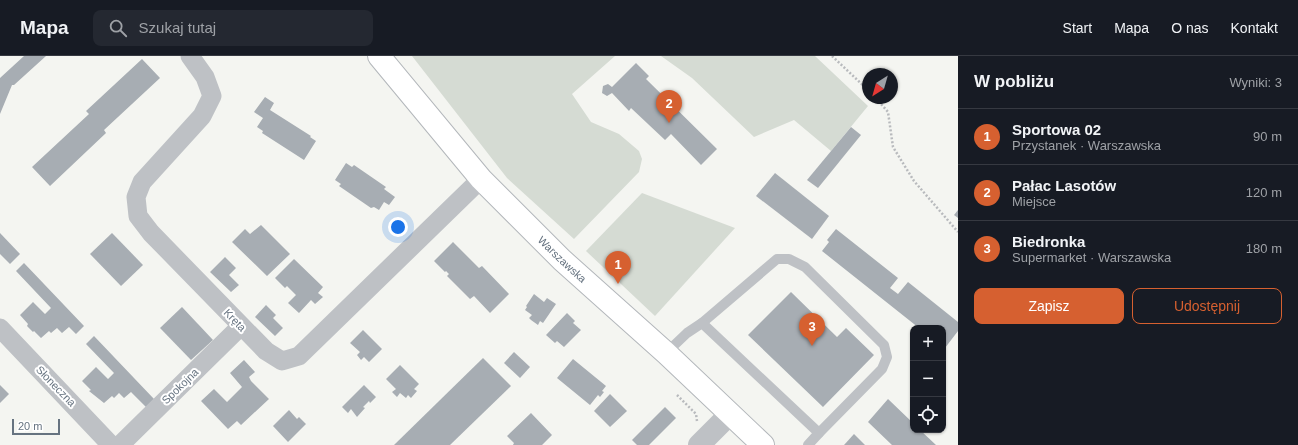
<!DOCTYPE html>
<html lang="pl">
<head>
<meta charset="utf-8">
<style>
  :root { --surface:#171b24; --page:#242831; --text:#f1f3f6; --muted:#9ea1a6; --line:#363941; --accent:#d66030 }
  body { margin:0; font-family:Arial,sans-serif; background:var(--page); color:var(--text) }
  .controls { position:absolute; right:12px; bottom:12px; display:grid; overflow:hidden; border-radius:8px; box-shadow:0 1px 3px #0004 }
  .controls button { width:36px; height:36px; display:grid; place-items:center; padding:0; border:0; border-bottom:1px solid var(--line); background:var(--surface); color:var(--text); font:20px sans-serif }
  .compass { position:absolute; left:862px; top:12px; width:36px; height:36px; border-radius:50%; background:var(--surface); box-shadow:0 1px 3px #0004; rotate:217deg }
  .scale { position:absolute; left:12px; bottom:10px; width:48px; box-sizing:border-box; padding-left:4px; border:2px solid #667380; border-top:0; font-size:11px; line-height:14px; white-space:nowrap; color:#667380; -webkit-text-stroke:3px #fff; paint-order:stroke }
  .you { position:absolute; left:398px; top:171px; width:14px; height:14px; margin:-10px; border:3px solid #fff; border-radius:50%; background:#1a73e8; box-shadow:0 0 0 6px #1a73e833 }
  .badge { display:grid; place-items:center; width:26px; height:26px; border-radius:50%; background:var(--accent); color:#fff; font-size:13px; font-weight:700 }
  .pin { position:absolute; translate:-50% -33px; filter:drop-shadow(0 1px 2px #0008) }
  .pin::after { content:''; position:absolute; top:21px; width:14px; height:12px; background:inherit; clip-path:polygon(0 0,100% 0,50% 100%) }
  .list { margin:0; padding:0; list-style:none }
  h2 { display:flex; justify-content:space-between; align-items:center; height:52px; margin:0; padding:0 16px; font-size:17px }
  h2 small { font-size:13px; font-weight:400; color:var(--muted) }
  .list li { display:grid; grid-template-columns:26px 1fr auto; gap:12px; align-items:center; box-sizing:border-box; height:56px; padding:0 16px; border-top:1px solid var(--line) }
  .list b { display:block; font-size:15px; white-space:nowrap }
  .list p { margin:0; font-size:13px; white-space:nowrap; color:var(--muted) }
  .list em { font-size:13px; font-style:normal; color:var(--muted) }
  .actions { display:flex; gap:8px; padding:12px 16px }
  .actions a { flex:1; padding:9px 0; border:1px solid var(--accent); border-radius:8px; text-align:center; font-size:14px; color:var(--accent) }
  .actions .main { background:var(--accent); color:#fff }
  .icon { flex:none; width:22px; height:22px; fill:none; stroke:currentColor; stroke-width:2; stroke-linecap:round; stroke-linejoin:round }
  .map { position:relative; flex:none; width:958px; height:389px; overflow:hidden }
  header { display:flex; align-items:center; gap:24px; box-sizing:border-box; height:56px; padding:0 20px; background:var(--surface); border-bottom:1px solid var(--line) }
  header strong { font-size:19px }
  nav { display:flex; gap:22px; margin-inline-start:auto; font-size:14px }
  .search { width:280px; height:36px; background:var(--page); display:flex; align-items:center; gap:10px; box-sizing:border-box; padding:0 14px; border-radius:8px; color:var(--muted); font-size:15px }
  main { display:flex }
  aside { flex:1; background:var(--surface) }
  .map>svg:first-child { display:block }
</style>
</head>
<body>
<header>
<strong>Mapa</strong>
<div class="search"><svg class="icon" aria-label="search" viewBox="0 0 24 24"><circle cx="10" cy="10" r="6"/><path d="M15 15l6 6"/></svg>Szukaj tutaj</div>
<nav><a>Start</a><a>Mapa</a><a>O nas</a><a>Kontakt</a></nav>
</header>
<main>
<div class="map">
<svg width="958" height="389" viewBox="0 0 958 389">
  <rect width="100%" height="100%" fill="#f4f5f1"/>
  <g fill="#d5dbd3">
    <polygon points="412,0 615,0 572,38 591,66 619,78 639,95 642,103 639,116 574,183 507,122"/>
    <polygon points="661,0 815,0 868,50 831,95 794,64 754,81 692,22"/>
    <polygon points="642,137 735,172 655,260 586,195"/>
  </g>
  <g fill="#a7adb3">
    <polygon points="24,0 46,0 14,29 12,29 0,58 0,22"/>
    <polygon points="142,3 160,22 104,74 106,77 50,130 32,111 89,58 86,55"/>
    <polygon points="636,7 649,20 646,23 717,93 701,109 671,78 665,84 631,52 629,55 612,37 607,40 602,37 603,30 608,28 612,31"/>
    <polygon points="265,41 274,47 270,54 311,80 310,81 316,85 304,104 262,77 263,75 257,71 263,62 254,56"/>
    <polygon points="851,71 861,79 818,132 807,124"/>
    <polygon points="346,107 352,111 354,109 386,131 384,133 395,141 389,149 384,146 379,154 374,151 371,152 339,130 341,128 335,124"/>
    <polygon points="775,117 829,160 812,183 756,140"/>
    <polygon points="958,154 958,162 954,159"/>
    <polygon points="261,169 290,198 267,220 232,186 245,173 250,178"/>
    <polygon points="836,173 898,222 890,232 898,238 908,226 958,266 958,275 945,292 943,291 943,272 919,272 822,195 829,186 827,184"/>
    <polygon points="0,177 20,198 10,208 0,198"/>
    <polygon points="112,177 143,209 121,230 90,198"/>
    <polygon points="453,186 479,212 482,210 509,238 490,257 474,240 470,243 447,220 449,218 446,215 445,216 434,205"/>
    <polygon points="225,201 236,212 229,219 239,229 231,236 210,216"/>
    <polygon points="294,203 323,231 318,237 323,241 315,248 311,244 299,257 288,247 296,239 287,230 285,232 275,222"/>
    <polygon points="24,207 84,270 76,278 69,271 62,277 57,272 51,277 49,275 41,282 34,275 33,276 27,270 28,268 20,259 33,246 45,258 51,252 16,215"/>
    <polygon points="791,236 837,281 846,272 874,299 823,351 748,279"/>
    <polygon points="534,238 544,246 547,242 556,248 543,267 540,265 538,269 531,264 529,262 532,259 525,254 527,251 526,250"/>
    <polygon points="266,249 276,259 273,262 283,272 275,280 255,261"/>
    <polygon points="182,251 213,284 191,304 160,272"/>
    <polygon points="567,257 575,265 573,267 581,274 564,291 557,285 555,287 546,279"/>
    <polygon points="363,274 382,293 369,306 364,301 361,304 357,299 360,296 350,287"/>
    <polygon points="94,280 154,343 146,351 131,336 124,342 119,337 114,342 112,340 104,347 89,335 91,334 82,325 96,311 108,323 114,317 86,288"/>
    <polygon points="514,296 530,311 520,322 504,307"/>
    <polygon points="483,302 511,330 450,389 394,389"/>
    <polygon points="573,303 606,330 602,335 604,336 600,341 598,339 590,349 557,322"/>
    <polygon points="244,304 255,316 249,321 251,325 269,343 241,369 237,365 228,373 201,345 214,333 227,346 242,331 230,317"/>
    <polygon points="400,309 419,328 414,333 417,335 411,342 408,339 406,342 400,337 397,341 392,336 396,333 386,323"/>
    <polygon points="0,329 9,338 0,347"/>
    <polygon points="364,329 376,341 370,347 369,345 363,351 365,352 357,361 351,353 348,357 342,351"/>
    <polygon points="610,338 627,355 610,371 594,355"/>
    <polygon points="888,343 913,367 913,374 920,374 936,389 892,389 868,366"/>
    <polygon points="665,351 676,362 649,389 637,389 632,384"/>
    <polygon points="289,354 297,363 299,361 306,368 288,386 273,370"/>
    <polygon points="531,357 552,379 542,389 513,389 514,387 507,380"/>
    <polygon points="854,378 865,389 844,389"/>
  </g>
  <g fill="none" stroke-linecap="round" stroke-linejoin="round">
    <g stroke="#b3b7bb" stroke-width="24">
      <g id="secondary">
        <path id="s1" d="M379,0L481,123L562,204L666,297L763,389"/>
      </g>
    </g>
    <g stroke="#b8babd" stroke-width="2.5" stroke-dasharray="2 2" stroke-linecap="butt">
      <polyline points="832,0 868,34"/>
      <polyline points="876,42 888,56 893,91 914,125 958,176"/>
      <polyline points="677,339 696,358 697,365"/>
    </g>
    <g stroke="#bec1c5" stroke-width="10">
      <polyline points="702,267 777,203 789,203 805,211 884,289 887,301 882,313 819,377"/>
      <polyline points="666,297 687,277 702,267 819,377 808,389"/>
    </g>
    <g stroke="#bec1c5" stroke-width="19">
      <polyline points="190,0 205,21 212,40 202,60 142,126 136,141 138,160 151,177 266,295 282,305 299,300 481,123"/>
      <polyline points="0,272 111,389"/>
      <polyline points="120,389 241,270"/>
    </g>
    <polyline stroke="#bec1c5" stroke-width="22" points="699,389 730,358"/>
    <use href="#secondary" stroke="#fff" stroke-width="22"/>
  </g>
  <g text-anchor="middle" stroke-width="4" stroke-linejoin="round" paint-order="stroke">
    <g font-size="11" fill="#667380" stroke="#fff">
      <text dy="4" stroke="none"><textPath href="#s1" startOffset="274">Warszawska</textPath></text>
      <text transform="translate(235 264) rotate(46)" y="4">Kręta</text>
      <text transform="translate(56 330) rotate(46)" y="4">Słoneczna</text>
      <text transform="translate(180 330) rotate(-44)" y="4">Spokojna</text>
    </g>
  </g>
</svg>
<div class="controls">
<button>+</button>
<button>−</button>
<button><svg class="icon" aria-label="locate" viewBox="0 0 24 24"><circle cx="12" cy="12" r="6"/><path d="M12 2v4M12 18v4M2 12h4M18 12h4"/></svg></button>
</div>
<svg class="compass" viewBox="-18 -18 36 36"><path d="M0-13l5 13h-10z" fill="#e53935"/><path d="M0 13l5-13h-10z" fill="#9ea1a6"/></svg>
<div class="scale">20 m</div>
<div class="you"></div>
<div class="pin badge" style="left:618px;top:228px">1</div>
<div class="pin badge" style="left:669px;top:67px">2</div>
<div class="pin badge" style="left:812px;top:290px">3</div>
</div>
<aside>
<h2>W pobliżu<small>Wyniki: 3</small></h2>
<ul class="list">
<li><span class="badge">1</span><div><b>Sportowa 02</b><p>Przystanek · Warszawska</p></div><em>90 m</em></li>
<li><span class="badge">2</span><div><b>Pałac Lasotów</b><p>Miejsce</p></div><em>120 m</em></li>
<li><span class="badge">3</span><div><b>Biedronka</b><p>Supermarket · Warszawska</p></div><em>180 m</em></li>
</ul>
<div class="actions"><a class="main">Zapisz</a><a>Udostępnij</a></div>
</aside>
</main>
</body>
</html>
